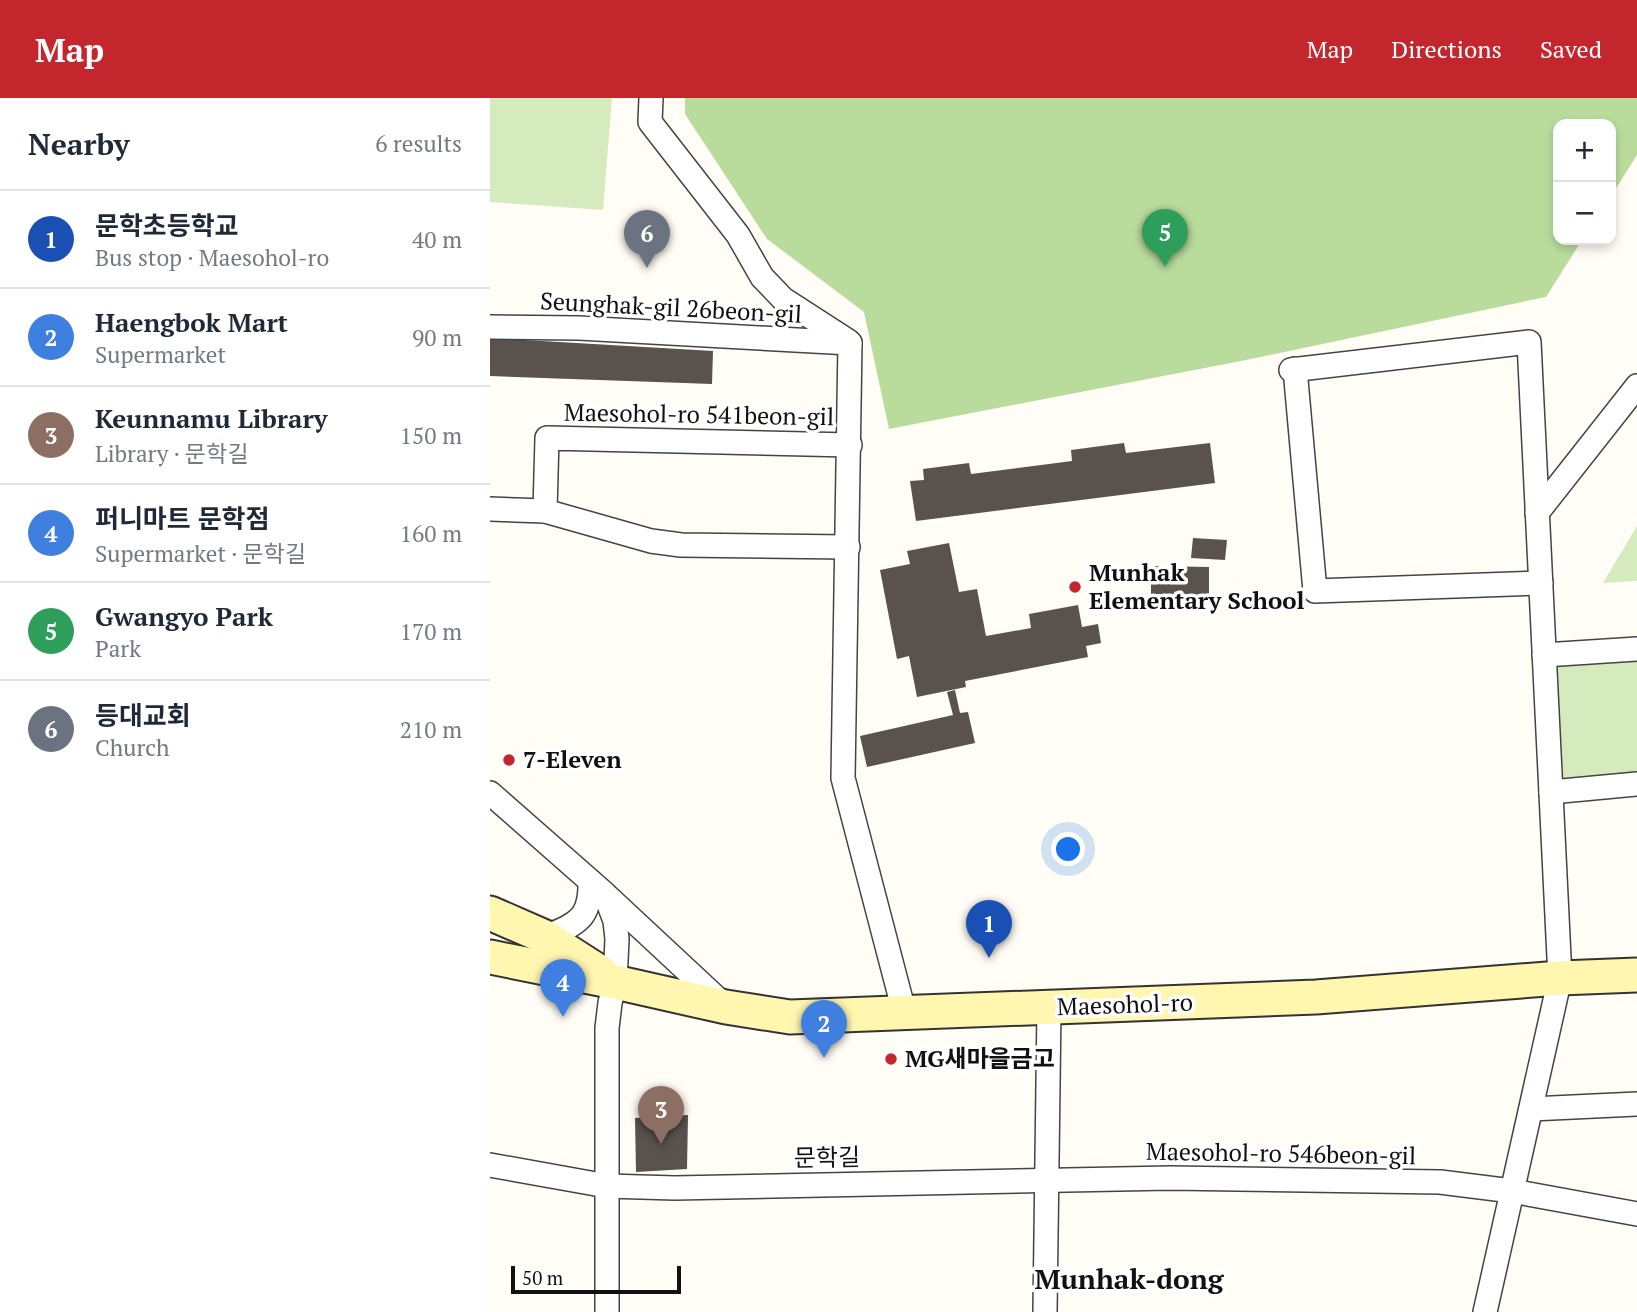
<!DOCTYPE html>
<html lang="en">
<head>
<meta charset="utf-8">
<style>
  :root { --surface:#fff; --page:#f6f6f7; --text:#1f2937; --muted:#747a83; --line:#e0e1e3; --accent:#c4262e }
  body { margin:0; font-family:"PT Serif","Noto Sans KR",serif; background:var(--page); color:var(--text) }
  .controls { position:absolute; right:21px; top:21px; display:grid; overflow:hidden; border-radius:14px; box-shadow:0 4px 10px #0003 }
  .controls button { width:63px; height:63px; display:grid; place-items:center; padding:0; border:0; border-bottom:2px solid var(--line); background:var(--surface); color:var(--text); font:35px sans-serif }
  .scale { position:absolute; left:21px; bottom:18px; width:170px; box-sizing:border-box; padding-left:7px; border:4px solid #111; border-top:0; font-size:19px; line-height:24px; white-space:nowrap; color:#111; -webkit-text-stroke:5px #fff; paint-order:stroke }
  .you { position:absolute; left:579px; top:752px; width:24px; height:24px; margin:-18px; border:5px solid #fff; border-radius:50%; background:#1a73e8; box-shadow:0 0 0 10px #1a73e833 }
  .badge { display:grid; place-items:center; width:46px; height:46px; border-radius:50%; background:var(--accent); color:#fff; font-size:23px; font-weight:700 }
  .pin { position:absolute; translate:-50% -58px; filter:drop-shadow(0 2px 4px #0008) }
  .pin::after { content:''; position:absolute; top:37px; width:24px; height:21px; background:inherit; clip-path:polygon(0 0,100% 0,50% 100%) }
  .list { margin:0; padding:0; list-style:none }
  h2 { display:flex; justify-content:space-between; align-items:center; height:91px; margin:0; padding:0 28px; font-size:30px }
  h2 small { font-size:23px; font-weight:400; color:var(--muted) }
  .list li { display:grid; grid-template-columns:46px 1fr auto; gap:21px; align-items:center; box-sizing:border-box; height:98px; padding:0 28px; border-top:2px solid var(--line) }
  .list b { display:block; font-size:26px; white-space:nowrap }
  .list p { margin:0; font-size:23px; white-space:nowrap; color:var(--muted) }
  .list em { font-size:23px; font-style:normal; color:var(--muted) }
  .map { position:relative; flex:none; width:1147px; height:1214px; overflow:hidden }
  header { display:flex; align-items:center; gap:42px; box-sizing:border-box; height:98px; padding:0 35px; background:var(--accent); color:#fff }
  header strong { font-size:33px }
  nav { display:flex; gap:38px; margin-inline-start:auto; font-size:24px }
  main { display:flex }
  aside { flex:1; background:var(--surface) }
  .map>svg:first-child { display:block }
</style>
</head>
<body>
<header>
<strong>Map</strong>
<nav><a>Map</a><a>Directions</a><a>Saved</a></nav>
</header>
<main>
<aside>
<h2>Nearby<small>6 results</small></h2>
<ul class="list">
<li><span class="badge" style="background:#1a4fb4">1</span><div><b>문학초등학교</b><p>Bus stop · Maesohol-ro</p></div><em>40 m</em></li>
<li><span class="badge" style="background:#3f7fe0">2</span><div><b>Haengbok Mart</b><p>Supermarket</p></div><em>90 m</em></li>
<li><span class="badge" style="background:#8d6e63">3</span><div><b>Keunnamu Library</b><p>Library · 문학길</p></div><em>150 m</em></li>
<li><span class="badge" style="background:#3f7fe0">4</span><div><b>퍼니마트 문학점</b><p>Supermarket · 문학길</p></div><em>160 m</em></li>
<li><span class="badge" style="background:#2e9e5b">5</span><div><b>Gwangyo Park</b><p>Park</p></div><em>170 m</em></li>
<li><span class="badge" style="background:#6b7280">6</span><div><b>등대교회</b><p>Church</p></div><em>210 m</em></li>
</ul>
</aside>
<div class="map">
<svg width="1147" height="1214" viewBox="0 0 1147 1214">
  <rect width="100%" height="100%" fill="#fffdf5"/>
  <g fill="#d5ebbd">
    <polygon points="0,0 122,0 113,112 0,104"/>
    <polygon points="1147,428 1147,483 1113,485"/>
    <polygon points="1147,558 1147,678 1066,686 1062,566"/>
  </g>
  <polygon fill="#b9dc9c" points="195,0 1147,0 1147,57 1121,98 1121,26 1068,26 1068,142 1092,142 1056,199 756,262 399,331 374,214 277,141 195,16"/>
  <g fill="#5a524d">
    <polygon points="0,240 223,253 222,286 0,278"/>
    <polygon points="634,345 636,355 720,345 725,385 426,423 420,383 434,382 433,371 479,365 481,376 582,363 581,352"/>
    <polygon points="703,440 737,442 735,462 701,460"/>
    <polygon points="459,445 469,494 487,491 496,538 541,530 539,516 588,507 592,529 608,526 611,545 596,548 598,559 475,583 476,589 427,599 419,558 407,561 390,472 420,466 417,453"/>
    <polygon points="661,468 719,469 719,497 661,496"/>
    <polygon points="465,592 470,615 478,614 485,645 377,669 370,638 463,617 457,594"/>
    <polygon points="198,1017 197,1071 146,1074 145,1020"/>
  </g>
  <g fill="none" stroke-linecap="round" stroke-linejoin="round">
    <g stroke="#444" stroke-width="26">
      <g id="street">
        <polyline points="161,0 160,24 248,137 272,179 293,201 358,243"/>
        <polyline points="0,229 89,230 360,245"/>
        <polyline points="360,245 353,680 415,917"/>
        <polyline points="805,271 825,493 1051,485"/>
        <polyline points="801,272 1039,244 1070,880 995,1214"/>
        <polyline points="0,411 55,413 161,443 191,447 358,449"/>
        <polyline points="55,413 57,340 360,347"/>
        <polyline points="1047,415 1147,288"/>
        <polyline points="1054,557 1147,551"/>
        <polyline points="1061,694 1147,686"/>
        <polyline points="0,695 115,796 125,823 127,841 125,884 120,905 117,930 117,1214"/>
        <polyline points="118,799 234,907"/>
        <path d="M55,839C87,826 101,821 100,783"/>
        <polyline points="1041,1011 1147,1006"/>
        <polyline points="0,1067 117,1088 185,1090 680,1080 950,1084 1022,1093 1147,1116"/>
        <polyline points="555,1214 559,910"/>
      </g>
    </g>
    <g stroke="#333" stroke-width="37">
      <g id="secondary">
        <polyline points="0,815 55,839 111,875"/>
        <polyline points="0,859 125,884 236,909 300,919 826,899 1070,880 1147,877"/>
      </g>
    </g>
    <use href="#street" stroke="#fff" stroke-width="23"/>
    <use href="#secondary" stroke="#fff6b0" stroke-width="33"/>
  </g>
  <g fill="#c4262e" stroke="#fff" stroke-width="2.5">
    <circle cx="585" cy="489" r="7"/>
    <circle cx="19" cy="662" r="7"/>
    <circle cx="401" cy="961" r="7"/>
  </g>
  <g text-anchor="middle" stroke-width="7" stroke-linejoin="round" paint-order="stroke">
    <g font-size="24" fill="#111" stroke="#fff">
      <text transform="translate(181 210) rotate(3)" y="8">Seunghak-gil 26beon-gil</text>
      <text transform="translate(209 317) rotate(1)" y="8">Maesohol-ro 541beon-gil</text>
      <text transform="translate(635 907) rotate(-2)" y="8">Maesohol-ro</text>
      <text transform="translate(791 1056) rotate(1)" y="8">Maesohol-ro 546beon-gil</text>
      <text transform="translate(337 1060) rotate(-1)" y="8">문학길</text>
    </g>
    <g font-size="24" font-weight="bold" fill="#111" stroke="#fff" text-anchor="start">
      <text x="599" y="483">Munhak<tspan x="599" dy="28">Elementary School</tspan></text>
      <text x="33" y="670">7-Eleven</text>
      <text x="415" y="969">MG새마을금고</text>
    </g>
    <g font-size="28" font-weight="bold" fill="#111" stroke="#fff">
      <text x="639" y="1191">Munhak-dong</text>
    </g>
  </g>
</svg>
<div class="controls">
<button>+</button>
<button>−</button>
</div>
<div class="scale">50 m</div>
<div class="you"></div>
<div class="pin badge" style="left:499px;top:860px;background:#1a4fb4">1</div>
<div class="pin badge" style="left:334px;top:960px;background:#3f7fe0">2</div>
<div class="pin badge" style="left:171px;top:1046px;background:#8d6e63">3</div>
<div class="pin badge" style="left:73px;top:919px;background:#3f7fe0">4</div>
<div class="pin badge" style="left:675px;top:169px;background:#2e9e5b">5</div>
<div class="pin badge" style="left:157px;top:170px;background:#6b7280">6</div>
</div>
</main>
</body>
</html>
